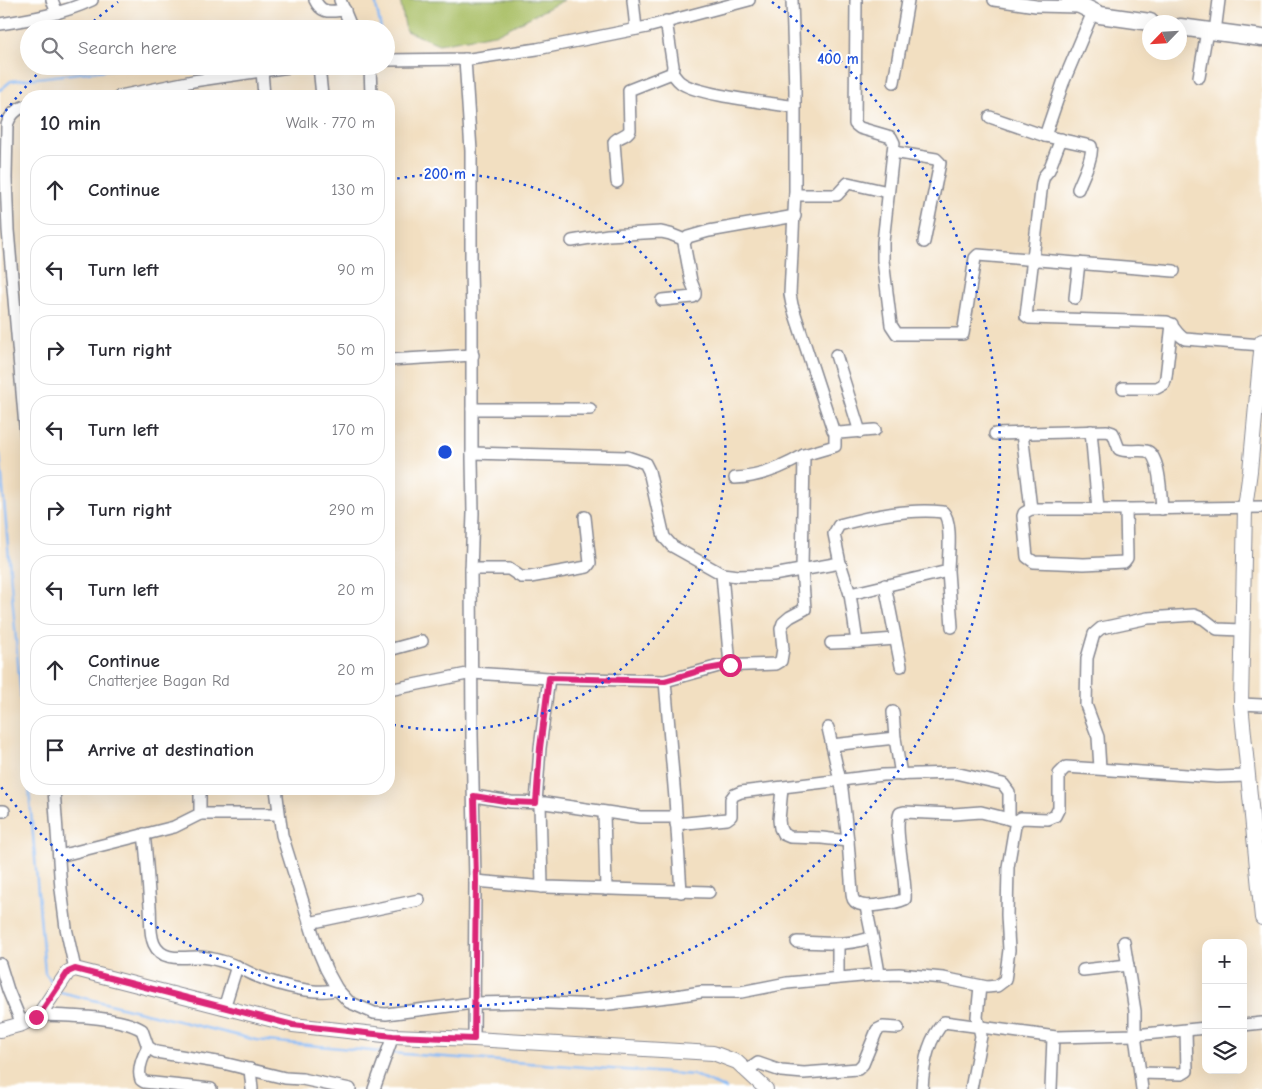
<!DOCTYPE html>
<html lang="en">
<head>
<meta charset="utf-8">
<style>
  :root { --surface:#fff; --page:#f7f7f7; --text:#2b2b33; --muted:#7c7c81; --line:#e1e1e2 }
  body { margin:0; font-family:"Comic Neue",sans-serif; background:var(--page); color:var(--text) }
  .controls { position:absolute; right:15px; bottom:15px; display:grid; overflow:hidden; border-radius:10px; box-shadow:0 5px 20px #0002 }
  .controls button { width:45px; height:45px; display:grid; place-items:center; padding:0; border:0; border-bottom:1px solid var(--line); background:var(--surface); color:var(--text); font:25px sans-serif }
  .compass { position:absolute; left:1142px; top:15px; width:45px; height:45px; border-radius:50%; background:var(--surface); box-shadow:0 5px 20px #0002; rotate:245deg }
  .stop { position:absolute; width:15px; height:15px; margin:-11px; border:4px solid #db2777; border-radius:50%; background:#fff }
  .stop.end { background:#db2777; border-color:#fff; box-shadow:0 1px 5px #0008 }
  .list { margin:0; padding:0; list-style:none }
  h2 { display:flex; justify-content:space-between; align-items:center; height:65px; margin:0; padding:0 20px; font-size:21px }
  h2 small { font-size:16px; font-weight:400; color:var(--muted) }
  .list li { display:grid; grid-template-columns:32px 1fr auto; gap:15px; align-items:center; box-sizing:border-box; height:70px; margin:0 10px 10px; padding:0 10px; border:1px solid var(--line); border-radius:20px }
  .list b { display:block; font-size:19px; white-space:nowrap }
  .list p { margin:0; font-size:16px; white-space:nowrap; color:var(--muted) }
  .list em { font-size:16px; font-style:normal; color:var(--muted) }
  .icon { flex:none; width:28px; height:28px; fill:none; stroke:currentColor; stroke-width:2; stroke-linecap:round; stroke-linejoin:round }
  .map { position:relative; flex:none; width:1262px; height:1089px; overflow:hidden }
  .search { position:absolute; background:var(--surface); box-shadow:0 5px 20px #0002; left:20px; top:20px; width:375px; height:55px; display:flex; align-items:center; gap:12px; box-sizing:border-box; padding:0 18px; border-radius:28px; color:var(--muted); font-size:19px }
  .panel { position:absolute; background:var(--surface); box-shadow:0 5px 20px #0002; left:20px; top:90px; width:375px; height:705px; border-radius:20px }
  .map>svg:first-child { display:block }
</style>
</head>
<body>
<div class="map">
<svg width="1262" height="1089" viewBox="0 0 1262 1089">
  <rect width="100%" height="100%" fill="#fff"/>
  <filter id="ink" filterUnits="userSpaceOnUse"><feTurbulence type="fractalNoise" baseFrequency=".02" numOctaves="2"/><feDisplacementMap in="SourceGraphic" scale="10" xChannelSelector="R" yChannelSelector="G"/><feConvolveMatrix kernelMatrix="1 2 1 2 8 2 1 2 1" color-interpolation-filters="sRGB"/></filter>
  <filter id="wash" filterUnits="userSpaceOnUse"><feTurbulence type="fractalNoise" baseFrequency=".0096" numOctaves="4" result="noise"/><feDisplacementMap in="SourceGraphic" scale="20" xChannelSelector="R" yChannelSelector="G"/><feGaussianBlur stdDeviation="1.12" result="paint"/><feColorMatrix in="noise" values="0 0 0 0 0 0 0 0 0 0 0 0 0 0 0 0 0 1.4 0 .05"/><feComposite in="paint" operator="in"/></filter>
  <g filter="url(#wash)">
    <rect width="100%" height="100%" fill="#f2dfc1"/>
    <polygon fill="#a8be63" stroke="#627660" points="400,0 564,0 499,33 439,44 406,31"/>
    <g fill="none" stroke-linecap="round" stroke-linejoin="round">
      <g stroke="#8abbf6" stroke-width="2.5">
        <polyline points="375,0 381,29"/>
        <polyline points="0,90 11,81 140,66"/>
        <polyline points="0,454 26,757"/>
        <polyline points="29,789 45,973 53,984"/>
        <polyline points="60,992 256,1040 382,1052"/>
        <polyline points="390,1053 694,1075 726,1089"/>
      </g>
    </g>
  </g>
  <g filter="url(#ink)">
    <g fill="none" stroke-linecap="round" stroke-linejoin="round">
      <g stroke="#868790" stroke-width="14">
        <g id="minor">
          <polyline points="52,0 57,13"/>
          <path d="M315,0C322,15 331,11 345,10"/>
          <polyline points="340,0 352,29"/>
          <polyline points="633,0 636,29"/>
          <polyline points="792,0 795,90 795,192 790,294 792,305 833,430 839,433 875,430"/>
          <polyline points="856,0 855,124 860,128 891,137 894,143 883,242 883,260 891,325 897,334 963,334 975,258 978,255 1174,271"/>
          <polyline points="994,0 1036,6 1079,7"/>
          <path d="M0,24C32,19 62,14 92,0"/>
          <polyline points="1215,32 1219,0"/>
          <polyline points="465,59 471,151 471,270 472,313 472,459 473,513 471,572 472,735 475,881 474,1039"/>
          <polyline points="386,60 470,59 537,49 647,27 749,0"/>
          <polyline points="319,66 322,96"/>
          <polyline points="370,66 371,96"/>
          <polyline points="262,71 264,96"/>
          <path d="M672,73C675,76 677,80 680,82C695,95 772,103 795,107"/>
          <polyline points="1199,77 1207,31"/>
          <polyline points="894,82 908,0"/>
          <polyline points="120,96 193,81 296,66"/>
          <path d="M26,106C16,109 10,115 7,125L6,178L8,230L26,438"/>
          <path d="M990,117L1045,136L1091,146C1094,156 1082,178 1078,189"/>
          <polyline points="1045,136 1063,83 1093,12"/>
          <path d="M1061,139L1049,170L1044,176L1042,183L1026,316L1029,318L1167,322C1175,326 1176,335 1185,339L1262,345"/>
          <polyline points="893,152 936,159 940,163 924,242"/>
          <path d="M617,182L614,142C618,136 626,137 630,130L629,90L672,73L673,66L666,21"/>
          <polyline points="795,195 837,195 848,183 888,192"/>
          <polyline points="572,241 608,235 661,232 670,234 685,240"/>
          <polyline points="1075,298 1079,263"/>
          <polyline points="662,300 693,297 695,295 695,291 691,281 684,243 688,237 709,231 795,216"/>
          <polyline points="836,355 860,432"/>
          <polyline points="389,360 473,355"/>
          <polyline points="1123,388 1157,388 1164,384 1166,377 1172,324"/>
          <polyline points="472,409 590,409"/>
          <polyline points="1091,431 1098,509"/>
          <polyline points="1022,433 1031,509"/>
          <path d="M995,434L1107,431L1113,433L1119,449C1128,453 1137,449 1146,451C1160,453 1161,497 1162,509"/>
          <polyline points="472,453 627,457 645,463 649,471 664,537 672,546 722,574 738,576 773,575 840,563"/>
          <path d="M735,478C760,477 782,468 804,455"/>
          <polyline points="1126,509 1127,558 1124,562 1084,564 1034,562 1027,557 1023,516 1024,513 1031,509 1132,509 1262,507"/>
          <polyline points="471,569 509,569 521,577 530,577 587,567 590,563 585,517"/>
          <path d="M948,571C948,557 953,522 943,512C909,508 872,516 839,525L834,534L840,563L850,594L948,571L952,627"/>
          <polyline points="722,574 730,665"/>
          <polyline points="885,585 901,666"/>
          <polyline points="850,594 857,642"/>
          <polyline points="831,643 857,642 895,639"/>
          <polyline points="389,650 422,641"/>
          <polyline points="389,690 472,673 549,678 665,681"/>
          <polyline points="1241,704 1262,705"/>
          <polyline points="893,712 895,738 901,775"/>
          <path d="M828,728L842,789L848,841L852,893C852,897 853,901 857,903C866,909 896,903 905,899C907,877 893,830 900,813L904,812L953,814L981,812L1017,821"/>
          <polyline points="832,745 895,738"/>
          <polyline points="1100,768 1098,737 1086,705 1087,658 1094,634 1101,628 1111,626 1148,618 1194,615 1204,619 1217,629 1242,630"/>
          <polyline points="782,788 779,820 780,828 783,834 790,837 822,838 848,841"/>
          <polyline points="54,789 61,889 66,928 75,969"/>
          <polyline points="276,789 282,835 318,950 326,969 337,989 349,1002 374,1013 386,1014 473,1003 524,1002 601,1005 676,996 701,992 741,992 787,983 872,975 899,974 943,978 987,987 997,986 1005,980 1006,973 1009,950 1007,915 1008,867 1015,826 1017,821 1021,818 1048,819 1055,816 1059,808 1059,774 1066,767 1217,777 1247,776"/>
          <polyline points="474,796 511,802 545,803 640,817 676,817"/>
          <polyline points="536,803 540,748 549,678"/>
          <polyline points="540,803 542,887"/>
          <polyline points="0,811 4,811"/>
          <polyline points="604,812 606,889"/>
          <polyline points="200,814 278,814"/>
          <polyline points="676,824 727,819 731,816 731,799 734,795 741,792 883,775 955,773 1003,784 1009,792 1009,819"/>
          <path d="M144,834C147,858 148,882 150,906C151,918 149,933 154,944C162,962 183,957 198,957C206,957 214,959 221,961C235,964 246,972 259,977C278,985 318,996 337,989"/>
          <polyline points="59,856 174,827 200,814 200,789"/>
          <polyline points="475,881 546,887 709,892"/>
          <polyline points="681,892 675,798 665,681 719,666 776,664 781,661 783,649 781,629 783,623 790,617 805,609 802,569 804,455 835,446 835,432"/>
          <path d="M866,906C870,929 876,951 879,974"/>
          <polyline points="309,923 419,900"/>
          <path d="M797,942C822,942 847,947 872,937"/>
          <polyline points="1124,942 1135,1011 1135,1035 1142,1089"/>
          <polyline points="0,964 8,990 22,1024"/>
          <polyline points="1083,970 1128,965"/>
          <polyline points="838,977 838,944"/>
          <polyline points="224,1008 237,966"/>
          <path d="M39,1015C66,1016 120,1016 142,1030L148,1047L156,1052L223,1063L285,1078L302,1079L350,1089"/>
          <polyline points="1243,1025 1262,1023"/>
          <path d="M148,1047C143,1056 137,1070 141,1080L144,1082L211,1089"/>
          <polyline points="250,1069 252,1089"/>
          <polyline points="748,1070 758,1063 781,1071 804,1073 858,1069 863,1064 877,1030 883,1027 898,1028"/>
          <polyline points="1140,1073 1182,1074 1187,1071 1186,1030"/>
          <polyline points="374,1089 393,1036"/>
          <path d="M922,1089C923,1066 928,1039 944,1022L1056,1037L1135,1035L1206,1028"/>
          <polyline points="971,1089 981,1036 977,1017 980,986"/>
          <polyline points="1051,1089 1053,1037"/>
        </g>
      </g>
      <g stroke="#868790" stroke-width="16">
        <g id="tertiary">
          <polyline points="1262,341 1250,471 1245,508 1241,704 1262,918"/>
          <polyline points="0,1030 22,1024 39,1015 68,972 75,969 293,1025 393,1036 474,1039 713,1053 737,1062 766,1089"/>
        </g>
      </g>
      <g stroke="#868790" stroke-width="19">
        <g id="secondary">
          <polyline points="1070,0 1100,15 1150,22"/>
          <polyline points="1180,27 1262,38"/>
        </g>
      </g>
      <use href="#minor" stroke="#fff" stroke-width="11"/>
      <use href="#tertiary" stroke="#fff" stroke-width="14"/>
      <use href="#secondary" stroke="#fff" stroke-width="16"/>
    </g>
  </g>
  <g fill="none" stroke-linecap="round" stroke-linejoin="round" filter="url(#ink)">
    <polyline stroke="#db2777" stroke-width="6" points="36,1017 39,1015 68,972 75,969 293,1025 393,1036 474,1039 476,881 474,796 511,802 536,803 540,748 549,678 665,681 702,670 730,665"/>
  </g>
  <g fill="none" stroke="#1d4ed8" stroke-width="2.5" stroke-dasharray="2.5 5">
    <path d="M390 180A278 278 0 1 1 390 724"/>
    <path d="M1 117A556 556 0 0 1 42 69M88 26A556 556 0 0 1 118 2M772 2A556 556 0 1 1 1 787"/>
  </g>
  <circle cx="445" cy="452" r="8" fill="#1d4ed8" stroke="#fff" stroke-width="2.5"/>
  <g font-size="15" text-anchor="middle" font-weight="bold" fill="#1d4ed8" stroke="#fff" stroke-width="4" stroke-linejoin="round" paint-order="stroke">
    <text x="838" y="64">400 m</text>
    <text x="445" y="179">200 m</text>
  </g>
</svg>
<div class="controls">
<button>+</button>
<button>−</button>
<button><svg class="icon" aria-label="layers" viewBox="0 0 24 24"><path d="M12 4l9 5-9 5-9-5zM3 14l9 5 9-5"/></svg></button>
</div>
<svg class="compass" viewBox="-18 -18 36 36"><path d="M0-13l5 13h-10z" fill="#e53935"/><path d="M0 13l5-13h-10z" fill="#7c7c81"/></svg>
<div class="stop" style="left:730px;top:665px"></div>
<div class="stop end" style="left:36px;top:1017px"></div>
<div class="search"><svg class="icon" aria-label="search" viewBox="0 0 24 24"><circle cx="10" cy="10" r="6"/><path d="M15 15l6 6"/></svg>Search here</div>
<section class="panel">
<h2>10 min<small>Walk · 770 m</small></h2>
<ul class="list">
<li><svg class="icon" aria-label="ahead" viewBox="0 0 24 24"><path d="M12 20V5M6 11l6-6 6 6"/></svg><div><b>Continue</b></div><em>130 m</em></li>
<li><svg class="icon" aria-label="left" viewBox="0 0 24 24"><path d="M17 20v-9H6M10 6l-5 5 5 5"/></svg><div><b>Turn left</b></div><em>90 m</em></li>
<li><svg class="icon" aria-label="right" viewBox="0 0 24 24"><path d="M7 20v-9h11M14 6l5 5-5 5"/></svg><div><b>Turn right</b></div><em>50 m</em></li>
<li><svg class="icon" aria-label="left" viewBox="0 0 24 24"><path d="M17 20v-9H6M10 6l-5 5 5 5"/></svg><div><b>Turn left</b></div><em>170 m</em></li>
<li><svg class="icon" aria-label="right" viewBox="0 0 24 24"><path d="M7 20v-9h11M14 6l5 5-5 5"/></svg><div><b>Turn right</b></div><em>290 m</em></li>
<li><svg class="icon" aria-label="left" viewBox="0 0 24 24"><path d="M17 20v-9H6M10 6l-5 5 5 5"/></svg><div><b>Turn left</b></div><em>20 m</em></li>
<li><svg class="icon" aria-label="ahead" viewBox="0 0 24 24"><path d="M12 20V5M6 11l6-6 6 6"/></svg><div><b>Continue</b><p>Chatterjee Bagan Rd</p></div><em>20 m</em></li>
<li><svg class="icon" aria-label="arrive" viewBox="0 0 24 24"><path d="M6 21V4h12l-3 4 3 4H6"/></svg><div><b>Arrive at destination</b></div></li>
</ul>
</section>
</div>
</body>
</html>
